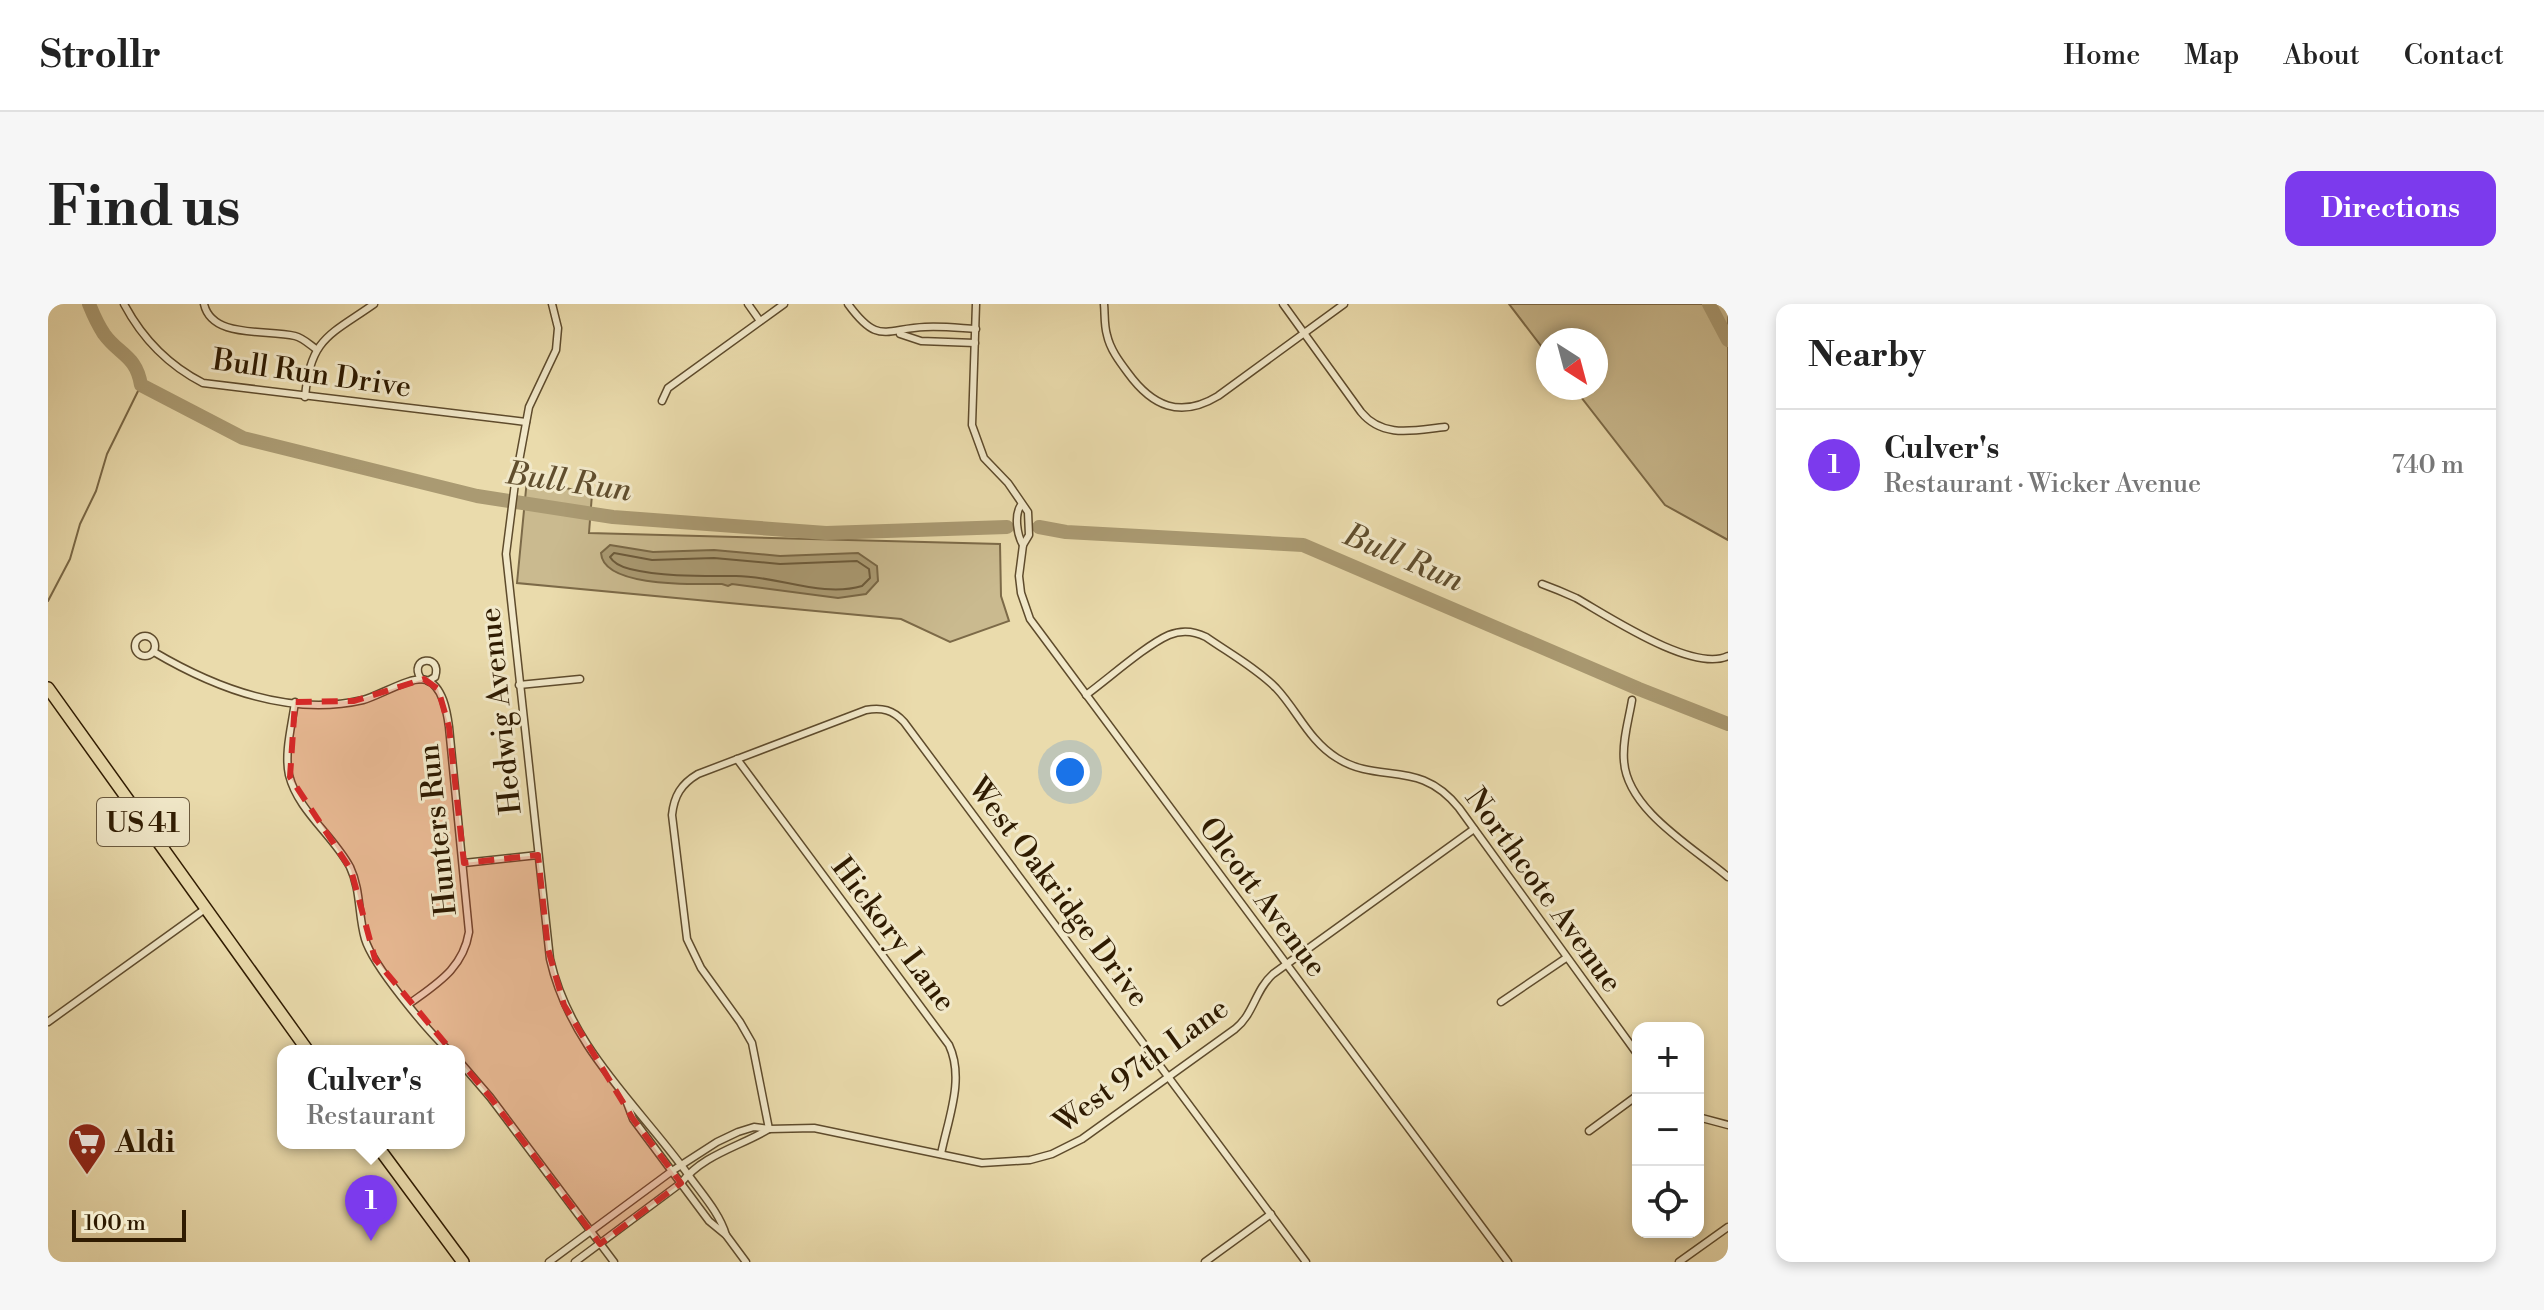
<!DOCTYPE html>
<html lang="en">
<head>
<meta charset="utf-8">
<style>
  :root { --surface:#fff; --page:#f6f6f6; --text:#222; --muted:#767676; --line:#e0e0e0; --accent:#7c3aed }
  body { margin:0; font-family:"Libre Bodoni",serif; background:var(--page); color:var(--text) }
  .controls { position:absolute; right:24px; bottom:24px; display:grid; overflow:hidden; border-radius:16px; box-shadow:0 4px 12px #0003 }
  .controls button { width:72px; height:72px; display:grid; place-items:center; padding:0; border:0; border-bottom:2px solid var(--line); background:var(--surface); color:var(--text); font:40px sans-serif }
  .compass { position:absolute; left:1488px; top:24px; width:72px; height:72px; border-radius:50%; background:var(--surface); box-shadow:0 4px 12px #0003; rotate:144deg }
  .scale { position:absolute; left:24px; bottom:20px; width:114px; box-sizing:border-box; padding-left:8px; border:4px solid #2f1b01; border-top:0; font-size:22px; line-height:28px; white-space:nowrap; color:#2f1b01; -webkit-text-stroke:6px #f1e8c9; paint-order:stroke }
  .you { position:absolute; left:1022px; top:468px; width:28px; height:28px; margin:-20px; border:6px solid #fff; border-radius:50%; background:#1a73e8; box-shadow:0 0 0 12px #1a73e833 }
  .badge { display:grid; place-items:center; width:52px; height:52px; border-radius:50%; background:var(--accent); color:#fff; font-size:26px; font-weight:700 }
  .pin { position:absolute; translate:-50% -66px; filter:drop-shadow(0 2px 4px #0008) }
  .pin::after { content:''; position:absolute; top:42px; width:28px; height:24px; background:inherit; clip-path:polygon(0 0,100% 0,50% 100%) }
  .popup { position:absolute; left:229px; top:741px; width:188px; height:104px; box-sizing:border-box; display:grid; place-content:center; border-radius:16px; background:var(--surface); filter:drop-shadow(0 2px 6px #0005); font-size:26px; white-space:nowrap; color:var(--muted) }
  .popup b { font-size:30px; color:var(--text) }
  .popup::after { content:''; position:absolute; left:50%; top:100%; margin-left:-16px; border:16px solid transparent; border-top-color:var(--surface) }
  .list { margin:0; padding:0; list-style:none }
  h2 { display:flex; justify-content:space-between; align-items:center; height:104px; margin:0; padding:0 32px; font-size:34px }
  h2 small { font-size:26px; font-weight:400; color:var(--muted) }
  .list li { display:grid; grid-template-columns:52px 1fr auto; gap:24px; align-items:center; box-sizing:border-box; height:112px; padding:0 32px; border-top:2px solid var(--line) }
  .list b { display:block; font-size:30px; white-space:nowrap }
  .list p { margin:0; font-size:26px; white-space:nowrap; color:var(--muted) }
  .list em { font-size:26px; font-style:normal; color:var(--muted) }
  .icon { flex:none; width:44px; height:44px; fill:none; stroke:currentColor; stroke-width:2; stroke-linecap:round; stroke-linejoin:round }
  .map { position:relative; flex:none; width:1680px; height:958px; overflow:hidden; border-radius:16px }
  header { display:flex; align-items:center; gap:48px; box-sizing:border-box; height:112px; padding:0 40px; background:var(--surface); border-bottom:2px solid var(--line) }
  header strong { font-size:38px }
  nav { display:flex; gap:44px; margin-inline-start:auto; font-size:28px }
  .intro { display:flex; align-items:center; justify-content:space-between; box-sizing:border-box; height:192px; padding:0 48px }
  h1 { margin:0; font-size:56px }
  .button { padding:20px 36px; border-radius:16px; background:var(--accent); color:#fff; font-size:28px; font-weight:700 }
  main { display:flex; gap:48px; padding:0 48px }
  aside { flex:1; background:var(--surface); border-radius:16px; box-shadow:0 4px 12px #0003 }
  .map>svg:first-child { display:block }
</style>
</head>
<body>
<header>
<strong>Strollr</strong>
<nav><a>Home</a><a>Map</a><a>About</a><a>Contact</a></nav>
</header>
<div class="intro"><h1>Find us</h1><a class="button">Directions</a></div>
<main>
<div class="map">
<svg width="1680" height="958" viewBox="0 0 1680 958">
  <rect width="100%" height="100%" fill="#eadbac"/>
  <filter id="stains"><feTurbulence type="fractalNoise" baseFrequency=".0025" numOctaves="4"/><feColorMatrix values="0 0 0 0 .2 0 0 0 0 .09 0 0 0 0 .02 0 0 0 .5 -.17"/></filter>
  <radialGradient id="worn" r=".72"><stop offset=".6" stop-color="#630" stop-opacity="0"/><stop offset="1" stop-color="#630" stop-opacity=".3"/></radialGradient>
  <g fill="#caba8f" stroke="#7c6a48" stroke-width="2">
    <polygon points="1461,0 1680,0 1680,236 1617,201 1526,84 1548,84 1548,36 1500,36 1500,51"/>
    <polygon points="479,175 544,190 541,229 952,240 953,292 961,317 902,338 853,315 469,279"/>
  </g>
  <path fill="#aa9a72" stroke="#796745" stroke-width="2" d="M562,241L605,248L666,246L732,252L810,249L829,262L830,277L818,290L790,294L684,280L680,282L674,280C648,280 555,284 553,249Z"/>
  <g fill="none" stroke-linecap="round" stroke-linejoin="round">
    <path stroke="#6c5a3a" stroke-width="2" d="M566,249L604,256L666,254L732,260L809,257L821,265L822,274L814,282C773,294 728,271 686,272C653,272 615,273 582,265C574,263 566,260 562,253Z"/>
    <polyline stroke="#796745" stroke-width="2" points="0,297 22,255 32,220 48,187 59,150 93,81"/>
    <g stroke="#aa9a72" stroke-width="14">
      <path d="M41,0C45,10 50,21 56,30C71,51 88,51 93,81L195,134L429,192L565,213L778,229L959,223"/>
      <polyline points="1661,0 1680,36"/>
      <polyline points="991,223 1018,228 1255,241 1591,385 1680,420"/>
    </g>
    <g stroke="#5e4b2c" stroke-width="9">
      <g id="street">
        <path d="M76,0C94,34 120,61 155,79L478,118"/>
        <path d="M156,0C164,35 218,25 247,32C255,34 261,40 268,45"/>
        <path d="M504,0L510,24L508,46L481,103L467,179L458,250L502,655C522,743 588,799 639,869C653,889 671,908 678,931"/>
        <polyline points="700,0 712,17"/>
        <path d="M800,0C830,41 836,25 877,23C894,22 911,24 928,25"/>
        <polyline points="928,0 924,121 936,154 960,179 980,208 981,231 975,241 971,272 973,289 982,315 1460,958"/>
        <path d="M1056,0C1057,10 1056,21 1059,31C1062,45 1071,57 1080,69C1104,102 1132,115 1170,92L1296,0"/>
        <path d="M1235,0L1313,108C1335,135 1367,126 1397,123"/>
        <polyline points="852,30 873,37 927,39"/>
        <path d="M257,93C262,34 282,31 326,0"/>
        <polyline points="614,97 620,84 736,0"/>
        <path d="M973,201C966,211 969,231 975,241"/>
        <path d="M1494,280C1505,284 1517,289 1528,294C1560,312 1645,369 1680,352"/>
        <circle cx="97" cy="342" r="10"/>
        <path d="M106,348C167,384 242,413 315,396C331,392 364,371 378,376C395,382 399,408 401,423L421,628C415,665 388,680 361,700"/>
        <path d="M373,375C359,353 395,349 387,373L380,377"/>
        <polyline points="471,381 532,375"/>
        <path d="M1038,391C1060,375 1098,341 1121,331C1133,326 1146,327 1158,333C1181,349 1208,364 1228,384C1249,406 1261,437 1289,454C1332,481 1371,454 1411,504L1590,751"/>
        <path d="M1584,396C1581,415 1574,437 1576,457C1579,506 1646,544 1680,573"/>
        <path d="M247,398C244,421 236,449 241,471C250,507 285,531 302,563C313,586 310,611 317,635C325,662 379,726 401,747"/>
        <path d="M689,455L901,741C917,775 900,815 893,850"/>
        <polyline points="416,559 490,551"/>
        <polyline points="1453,698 1518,654"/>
        <polyline points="0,718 157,605"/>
        <polyline points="411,757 442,793 566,958"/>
        <polyline points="579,799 585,815 661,917 678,931 698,958"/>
        <polyline points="1650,813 1680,821"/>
        <path d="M721,825L704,739L692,718L653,664L639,635L624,511C626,492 633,480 650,470L818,406C834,403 845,406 856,418L1258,958"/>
        <polyline points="1541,827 1590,791"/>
        <path d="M501,958L624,867L669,838L690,828L706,823L721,825L766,824L934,859L982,856L1004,850L1034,835L1187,725C1206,710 1207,686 1225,670L1426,525"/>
        <path d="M527,958L633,879C656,850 691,843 721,825"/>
        <polyline points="1157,958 1223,910"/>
        <polyline points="1631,958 1680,923"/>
      </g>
    </g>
    <g stroke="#2f1b01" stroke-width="14">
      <g id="highway">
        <polyline points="0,384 260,747"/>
        <polyline points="327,839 415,958"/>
      </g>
    </g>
    <use href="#street" stroke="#f1e8c9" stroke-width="6"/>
    <use href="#highway" stroke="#eadbac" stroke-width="11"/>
  </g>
  <path fill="#d62828" fill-opacity="0.2" stroke="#d62828" stroke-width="6" stroke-dasharray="16 10" stroke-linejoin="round" d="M376,375L390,385L401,423L416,559L490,551L500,645L516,701L585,815L633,879L552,940L442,793L327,655L303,566L242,473L247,398L306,397Z"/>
  <defs>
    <g id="supermarket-pin" transform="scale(2)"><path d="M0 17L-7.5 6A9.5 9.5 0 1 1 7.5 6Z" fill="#8f2418" stroke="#f1e8c9"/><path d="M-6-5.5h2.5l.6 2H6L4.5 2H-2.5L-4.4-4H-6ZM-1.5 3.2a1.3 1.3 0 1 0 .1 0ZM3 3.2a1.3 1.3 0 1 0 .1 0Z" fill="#fff"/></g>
  </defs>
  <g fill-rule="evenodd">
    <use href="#supermarket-pin" x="39" y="838"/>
  </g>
  <g text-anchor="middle" stroke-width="6" stroke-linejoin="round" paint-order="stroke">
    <rect fill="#f1e8c9" stroke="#69583d" stroke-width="2" x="49" y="494" width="92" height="48" rx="6"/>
    <g font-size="28" font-weight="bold" fill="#2f1b01">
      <text x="95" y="528">US 41</text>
    </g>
    <g font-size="30" fill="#2f1b01" stroke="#f1e8c9">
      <text transform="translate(264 69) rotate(8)" y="10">Bull Run Drive</text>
      <text transform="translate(452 407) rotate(-96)" y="10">Hedwig Avenue</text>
      <text transform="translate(389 526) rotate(-96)" y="10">Hunters Run</text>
      <text transform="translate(1496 586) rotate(54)" y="10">Northcote Avenue</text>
      <text transform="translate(1011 588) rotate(53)" y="10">West Oakridge Drive</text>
      <text transform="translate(1215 593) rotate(53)" y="10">Olcott Avenue</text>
      <text transform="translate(846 630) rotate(53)" y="10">Hickory Lane</text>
      <text transform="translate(1093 761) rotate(-36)" y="10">West 97th Lane</text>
    </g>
    <g font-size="30" font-weight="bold" fill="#2f1b01" stroke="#f1e8c9" text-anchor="start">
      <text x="67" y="848">Aldi</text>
    </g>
    <g font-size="32" font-style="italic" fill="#604e2e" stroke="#f1e8c9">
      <text transform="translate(521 177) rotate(8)" y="11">Bull Run</text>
      <text transform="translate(1356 253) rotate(23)" y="11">Bull Run</text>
    </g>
  </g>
  <rect width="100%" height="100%" filter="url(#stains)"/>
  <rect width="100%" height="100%" fill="url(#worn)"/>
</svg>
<div class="controls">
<button>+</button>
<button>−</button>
<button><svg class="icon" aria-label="locate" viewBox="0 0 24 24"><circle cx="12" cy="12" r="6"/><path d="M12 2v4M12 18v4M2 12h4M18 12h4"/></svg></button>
</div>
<svg class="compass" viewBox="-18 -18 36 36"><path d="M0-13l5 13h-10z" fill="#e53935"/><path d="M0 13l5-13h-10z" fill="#767676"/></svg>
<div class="scale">100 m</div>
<div class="you"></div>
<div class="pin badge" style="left:323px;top:937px">1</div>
<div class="popup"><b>Culver's</b>Restaurant</div>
</div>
<aside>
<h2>Nearby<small></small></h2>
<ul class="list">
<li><span class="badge">1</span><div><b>Culver's</b><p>Restaurant · Wicker Avenue</p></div><em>740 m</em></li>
</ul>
</aside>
</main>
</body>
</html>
